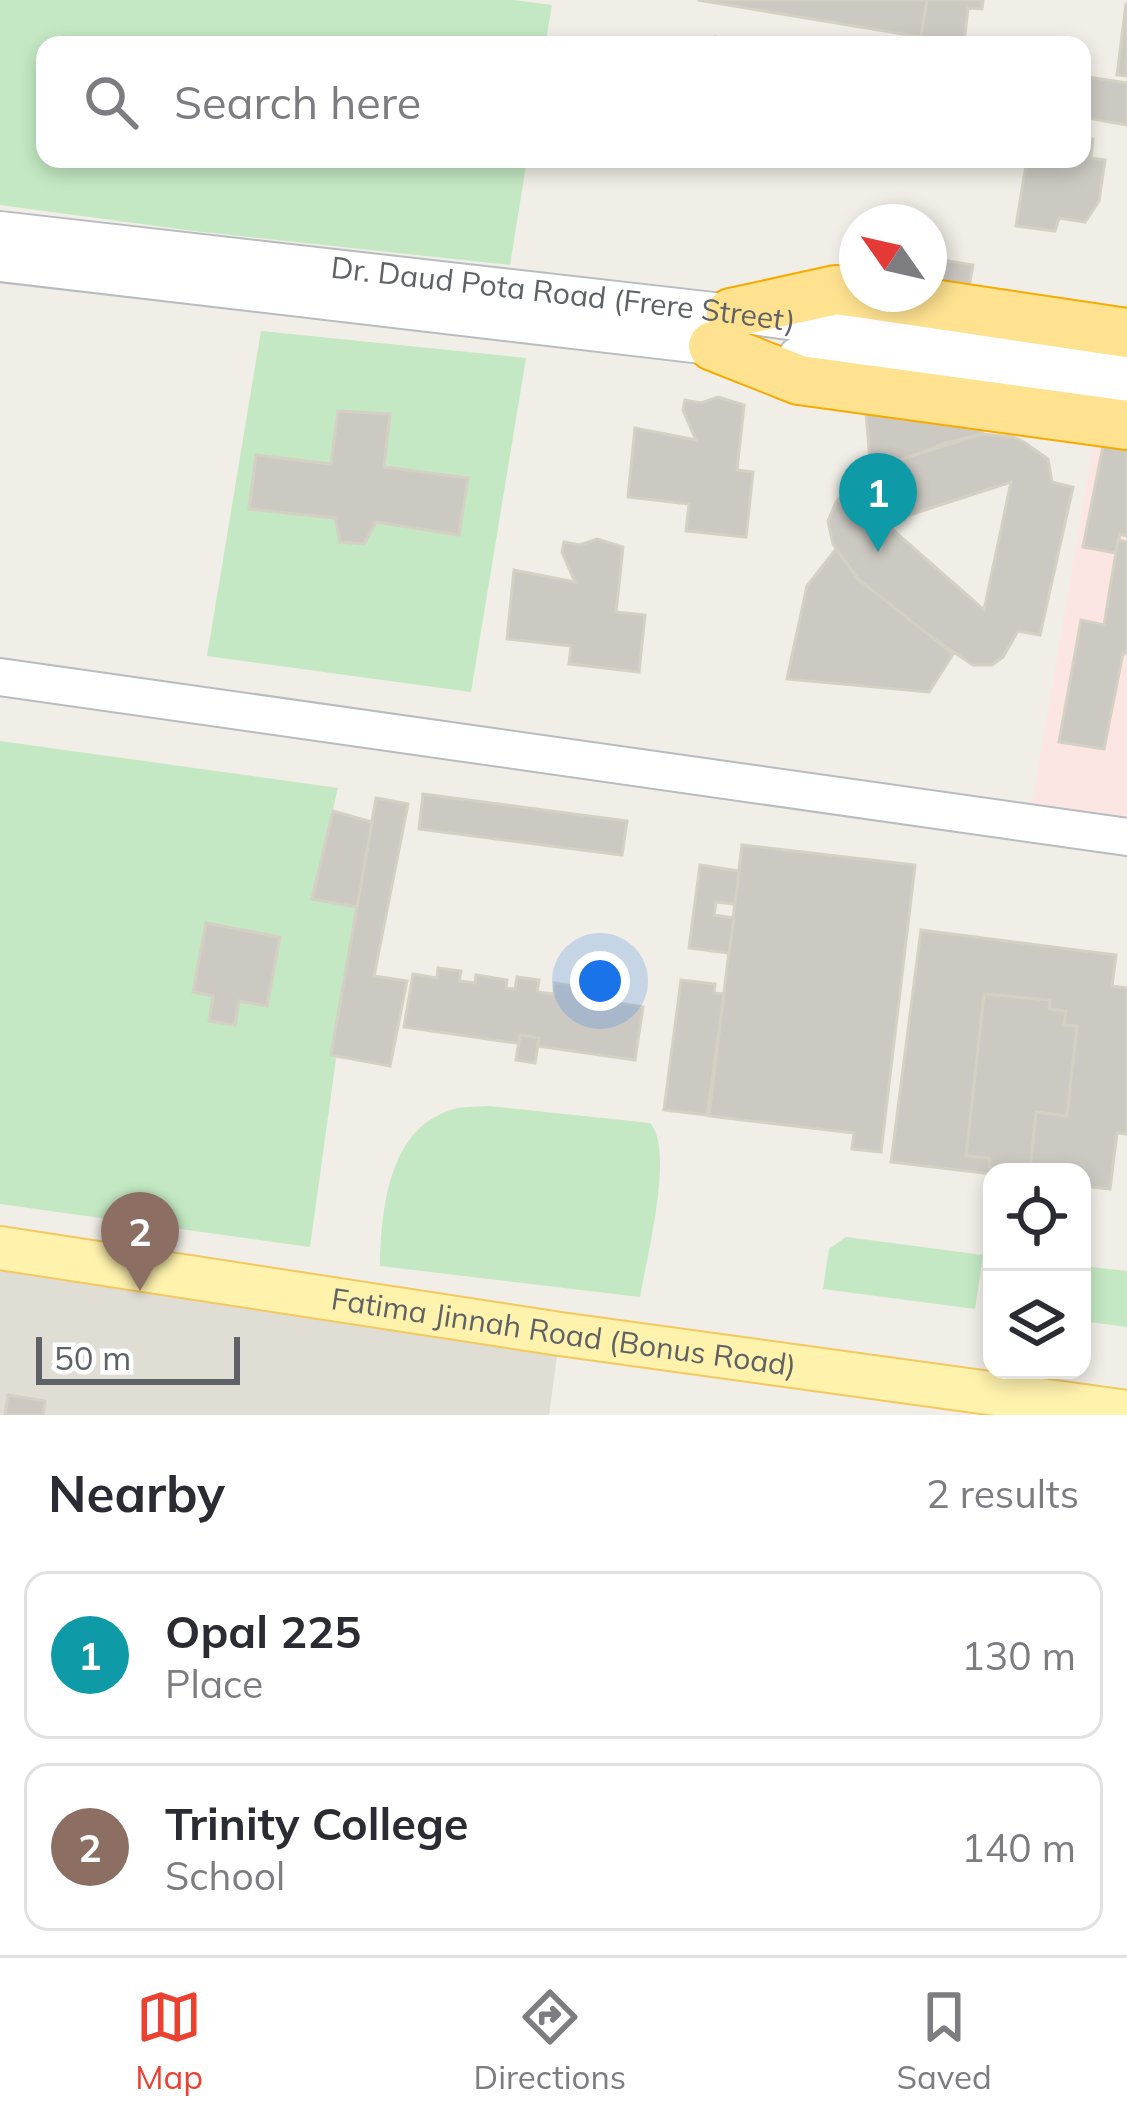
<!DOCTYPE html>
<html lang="en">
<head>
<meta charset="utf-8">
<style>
  :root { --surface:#fff; --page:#f7f7f7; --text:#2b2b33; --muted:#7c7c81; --line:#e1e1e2; --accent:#eb4131 }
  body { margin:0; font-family:Mulish,sans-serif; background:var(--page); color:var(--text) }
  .controls { position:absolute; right:36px; bottom:36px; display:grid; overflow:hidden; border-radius:24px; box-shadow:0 6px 18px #0003 }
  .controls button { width:108px; height:108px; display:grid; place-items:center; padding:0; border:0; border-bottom:3px solid var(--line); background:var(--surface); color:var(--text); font:60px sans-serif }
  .compass { position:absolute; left:839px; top:204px; width:108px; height:108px; border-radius:50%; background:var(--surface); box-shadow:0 6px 18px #0003; rotate:304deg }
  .scale { position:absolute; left:36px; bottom:30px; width:204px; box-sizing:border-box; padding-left:12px; border:6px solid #5e6267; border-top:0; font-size:33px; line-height:42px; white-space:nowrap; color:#5e6267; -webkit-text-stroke:9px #fff; paint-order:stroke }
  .you { position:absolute; left:600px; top:981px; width:42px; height:42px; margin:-30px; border:9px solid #fff; border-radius:50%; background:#1a73e8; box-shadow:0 0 0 18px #1a73e833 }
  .badge { display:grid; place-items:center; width:78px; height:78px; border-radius:50%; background:var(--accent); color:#fff; font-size:39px; font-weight:700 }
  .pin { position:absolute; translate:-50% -99px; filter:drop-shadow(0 3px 6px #0008) }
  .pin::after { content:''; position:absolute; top:63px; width:42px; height:36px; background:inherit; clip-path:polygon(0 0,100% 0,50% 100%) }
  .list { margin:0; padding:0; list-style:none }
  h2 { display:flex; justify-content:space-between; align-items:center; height:156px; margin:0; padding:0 48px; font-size:51px }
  h2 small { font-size:39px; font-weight:400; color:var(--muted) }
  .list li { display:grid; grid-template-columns:78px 1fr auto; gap:36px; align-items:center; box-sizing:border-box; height:168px; margin:0 24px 24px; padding:0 24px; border:3px solid var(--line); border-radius:24px }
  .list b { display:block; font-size:45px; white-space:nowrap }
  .list p { margin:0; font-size:39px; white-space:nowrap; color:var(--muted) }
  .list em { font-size:39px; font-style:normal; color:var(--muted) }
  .icon { flex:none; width:66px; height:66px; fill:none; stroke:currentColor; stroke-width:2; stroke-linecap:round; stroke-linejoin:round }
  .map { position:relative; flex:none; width:1127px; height:1415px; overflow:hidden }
  .search { position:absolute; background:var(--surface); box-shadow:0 6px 18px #0003; left:36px; right:36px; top:36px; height:132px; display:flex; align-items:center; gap:30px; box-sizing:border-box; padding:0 42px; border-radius:24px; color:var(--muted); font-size:45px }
  .sheet { height:540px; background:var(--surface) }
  nav { display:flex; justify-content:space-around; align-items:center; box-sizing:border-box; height:168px; border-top:3px solid var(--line); background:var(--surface); font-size:33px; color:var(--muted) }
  nav a { display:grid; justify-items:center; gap:6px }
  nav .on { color:var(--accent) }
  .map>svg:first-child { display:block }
</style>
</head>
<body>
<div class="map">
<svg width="1127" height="1415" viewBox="0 0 1127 1415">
  <rect width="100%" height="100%" fill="#f0eee6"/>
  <polygon fill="#e0ddd4" points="0,1249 560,1334 549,1415 0,1415"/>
  <polygon fill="#fce6e4" points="1097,422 1127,425 1127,837 1029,823"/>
  <g fill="#c3e8c3">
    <polygon points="0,0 513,0 552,5 545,45 45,45 45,159 527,159 510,265 194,231 0,205"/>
    <polygon points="261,331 526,358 471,692 207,656"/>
    <polygon points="0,741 338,788 312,898 357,907 310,1247 0,1204"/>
    <path d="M489,1106L650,1123C675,1149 646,1260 640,1297L380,1266C381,1212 388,1129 451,1110C462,1106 477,1107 489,1106Z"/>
    <polygon points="846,1237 983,1255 975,1309 823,1289 829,1249"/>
    <polygon points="1082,1266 1127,1271 1127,1327 1082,1321"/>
  </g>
  <g fill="#ccc9c3" stroke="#d5d0c4" stroke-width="3" fill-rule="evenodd">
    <polygon points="698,0 927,0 921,37"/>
    <polygon points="927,0 983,0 982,9 968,8 964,43 921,37"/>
    <polygon points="1126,4 1127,4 1127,76 1117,75"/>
    <polygon points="715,37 780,45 714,45"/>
    <polygon points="1082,76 1127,83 1127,125 1082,117"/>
    <polygon points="1082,138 1093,139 1091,158 1105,160 1099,201 1085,222 1059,218 1055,231 1016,226 1027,159 1082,159"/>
    <polygon points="929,258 973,265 969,287 929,282"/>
    <polygon points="718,397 744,405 737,470 753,472 746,537 686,531 689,504 628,497 635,428 696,440 683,410 685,400 701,403"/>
    <polygon points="338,411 390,414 384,467 468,478 459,535 376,522 364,544 340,542 335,518 249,509 256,455 331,464"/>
    <polygon points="866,413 987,418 982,434 945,443 871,473"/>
    <polygon points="1106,431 1127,434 1127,536 1120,534 1116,553 1083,547"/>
    <path d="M982,434L1013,437L1024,442L1048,459L1052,482L1073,487L1040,635L1018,631L1003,657L992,665H973L912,624L858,579L833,544L828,521L836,502L856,480L893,462ZM1011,482L984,610L885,523Z"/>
    <polygon points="597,539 623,547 616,612 645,615 639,672 569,664 571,646 507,639 514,570 575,582 562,552 564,542 580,545"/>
    <polygon points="1118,540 1127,542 1127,654 1123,653 1104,749 1059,742 1081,620 1104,625"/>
    <polygon points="836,549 858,579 953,654 929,692 787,679 807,586"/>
    <polygon points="423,794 627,821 622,855 419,829"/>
    <polygon points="376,798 408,804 374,976 407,981 390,1066 331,1055"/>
    <polygon points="333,811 372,822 357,907 312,899"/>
    <polygon points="742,845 915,865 881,1152 852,1149 854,1133 709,1116"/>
    <polygon points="700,865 739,871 735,904 716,902 714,915 734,918 729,953 689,948"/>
    <polygon points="206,923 280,937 267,1006 239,1001 235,1025 209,1021 213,996 193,992"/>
    <polygon points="921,930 1116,955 1112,986 1127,988 1127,1134 1117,1133 1110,1189 1082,1186 1082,1172 992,1174 891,1162"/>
    <polygon points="438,968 461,971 459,981 475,983 476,975 507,980 506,988 515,989 517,977 539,980 537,992 554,994 555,983 579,987 577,998 598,1001 599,991 620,993 619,1003 643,1007 635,1060 404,1027 413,974 437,978"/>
    <polygon points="681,980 715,984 714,993 724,994 707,1115 664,1110"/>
    <polygon points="984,994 1050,1000 1049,1009 1066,1011 1064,1025 1077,1026 1067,1116 1036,1112 1030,1171 989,1167 990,1158 966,1156"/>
    <polygon points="520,1035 539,1038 535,1063 516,1060"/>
    <polygon points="8,1395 45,1401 43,1415 5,1415"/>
  </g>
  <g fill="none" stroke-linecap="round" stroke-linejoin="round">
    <g stroke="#b8bbc0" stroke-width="40">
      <g id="secondary">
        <path id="s1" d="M0,230L731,313L1127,368"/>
        <polyline points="0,263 736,349"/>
        <polyline points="797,356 1127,396"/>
        <polyline points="0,677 1127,837"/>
      </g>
    </g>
    <g stroke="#f3c95d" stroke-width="46">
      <g id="primary">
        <path id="s2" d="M0,1248L560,1334L1127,1412"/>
      </g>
    </g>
    <g stroke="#f7ab00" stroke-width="52">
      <g id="highway">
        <polyline points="865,294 1127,333"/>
        <polyline points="731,313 836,290 857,293"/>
        <polyline points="713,346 799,380 1127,425"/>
      </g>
    </g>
    <use href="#secondary" stroke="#fff" stroke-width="36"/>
    <use href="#primary" stroke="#fff2ad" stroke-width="42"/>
    <use href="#highway" stroke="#fee290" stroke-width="48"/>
  </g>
  <g text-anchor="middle" stroke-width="9" stroke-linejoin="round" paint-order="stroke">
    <g font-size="30" fill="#5e6267" stroke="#fff">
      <text dy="10" stroke="none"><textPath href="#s1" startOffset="567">Dr. Daud Pota Road (Frere Street)</textPath></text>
      <text dy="10" stroke="none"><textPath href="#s2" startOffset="570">Fatima Jinnah Road (Bonus Road)</textPath></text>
    </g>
  </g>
</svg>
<div class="controls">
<button><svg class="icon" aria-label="locate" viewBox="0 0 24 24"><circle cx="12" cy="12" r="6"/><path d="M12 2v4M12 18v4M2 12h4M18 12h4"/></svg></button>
<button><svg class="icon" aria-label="layers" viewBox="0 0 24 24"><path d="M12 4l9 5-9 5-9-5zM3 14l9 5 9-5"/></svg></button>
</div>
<svg class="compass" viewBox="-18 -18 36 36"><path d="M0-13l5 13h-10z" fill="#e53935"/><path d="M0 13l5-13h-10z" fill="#7c7c81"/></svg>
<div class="scale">50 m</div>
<div class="you"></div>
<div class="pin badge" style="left:878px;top:552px;background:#0f9aa8">1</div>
<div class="pin badge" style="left:140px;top:1291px;background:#8d6e63">2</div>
<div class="search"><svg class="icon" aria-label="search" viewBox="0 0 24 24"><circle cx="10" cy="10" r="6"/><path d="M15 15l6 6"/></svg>Search here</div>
</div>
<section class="sheet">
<h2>Nearby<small>2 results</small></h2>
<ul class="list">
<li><span class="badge" style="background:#0f9aa8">1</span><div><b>Opal 225</b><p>Place</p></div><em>130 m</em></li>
<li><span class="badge" style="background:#8d6e63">2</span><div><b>Trinity College</b><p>School</p></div><em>140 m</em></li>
</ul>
</section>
<nav>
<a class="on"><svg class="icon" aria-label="map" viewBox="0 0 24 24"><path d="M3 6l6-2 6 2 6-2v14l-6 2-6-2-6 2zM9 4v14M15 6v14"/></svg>Map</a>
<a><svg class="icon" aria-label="directions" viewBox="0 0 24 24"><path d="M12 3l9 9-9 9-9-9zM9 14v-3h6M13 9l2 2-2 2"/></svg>Directions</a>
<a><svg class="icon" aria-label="saved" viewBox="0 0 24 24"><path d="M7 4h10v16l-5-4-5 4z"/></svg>Saved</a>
</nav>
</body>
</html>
